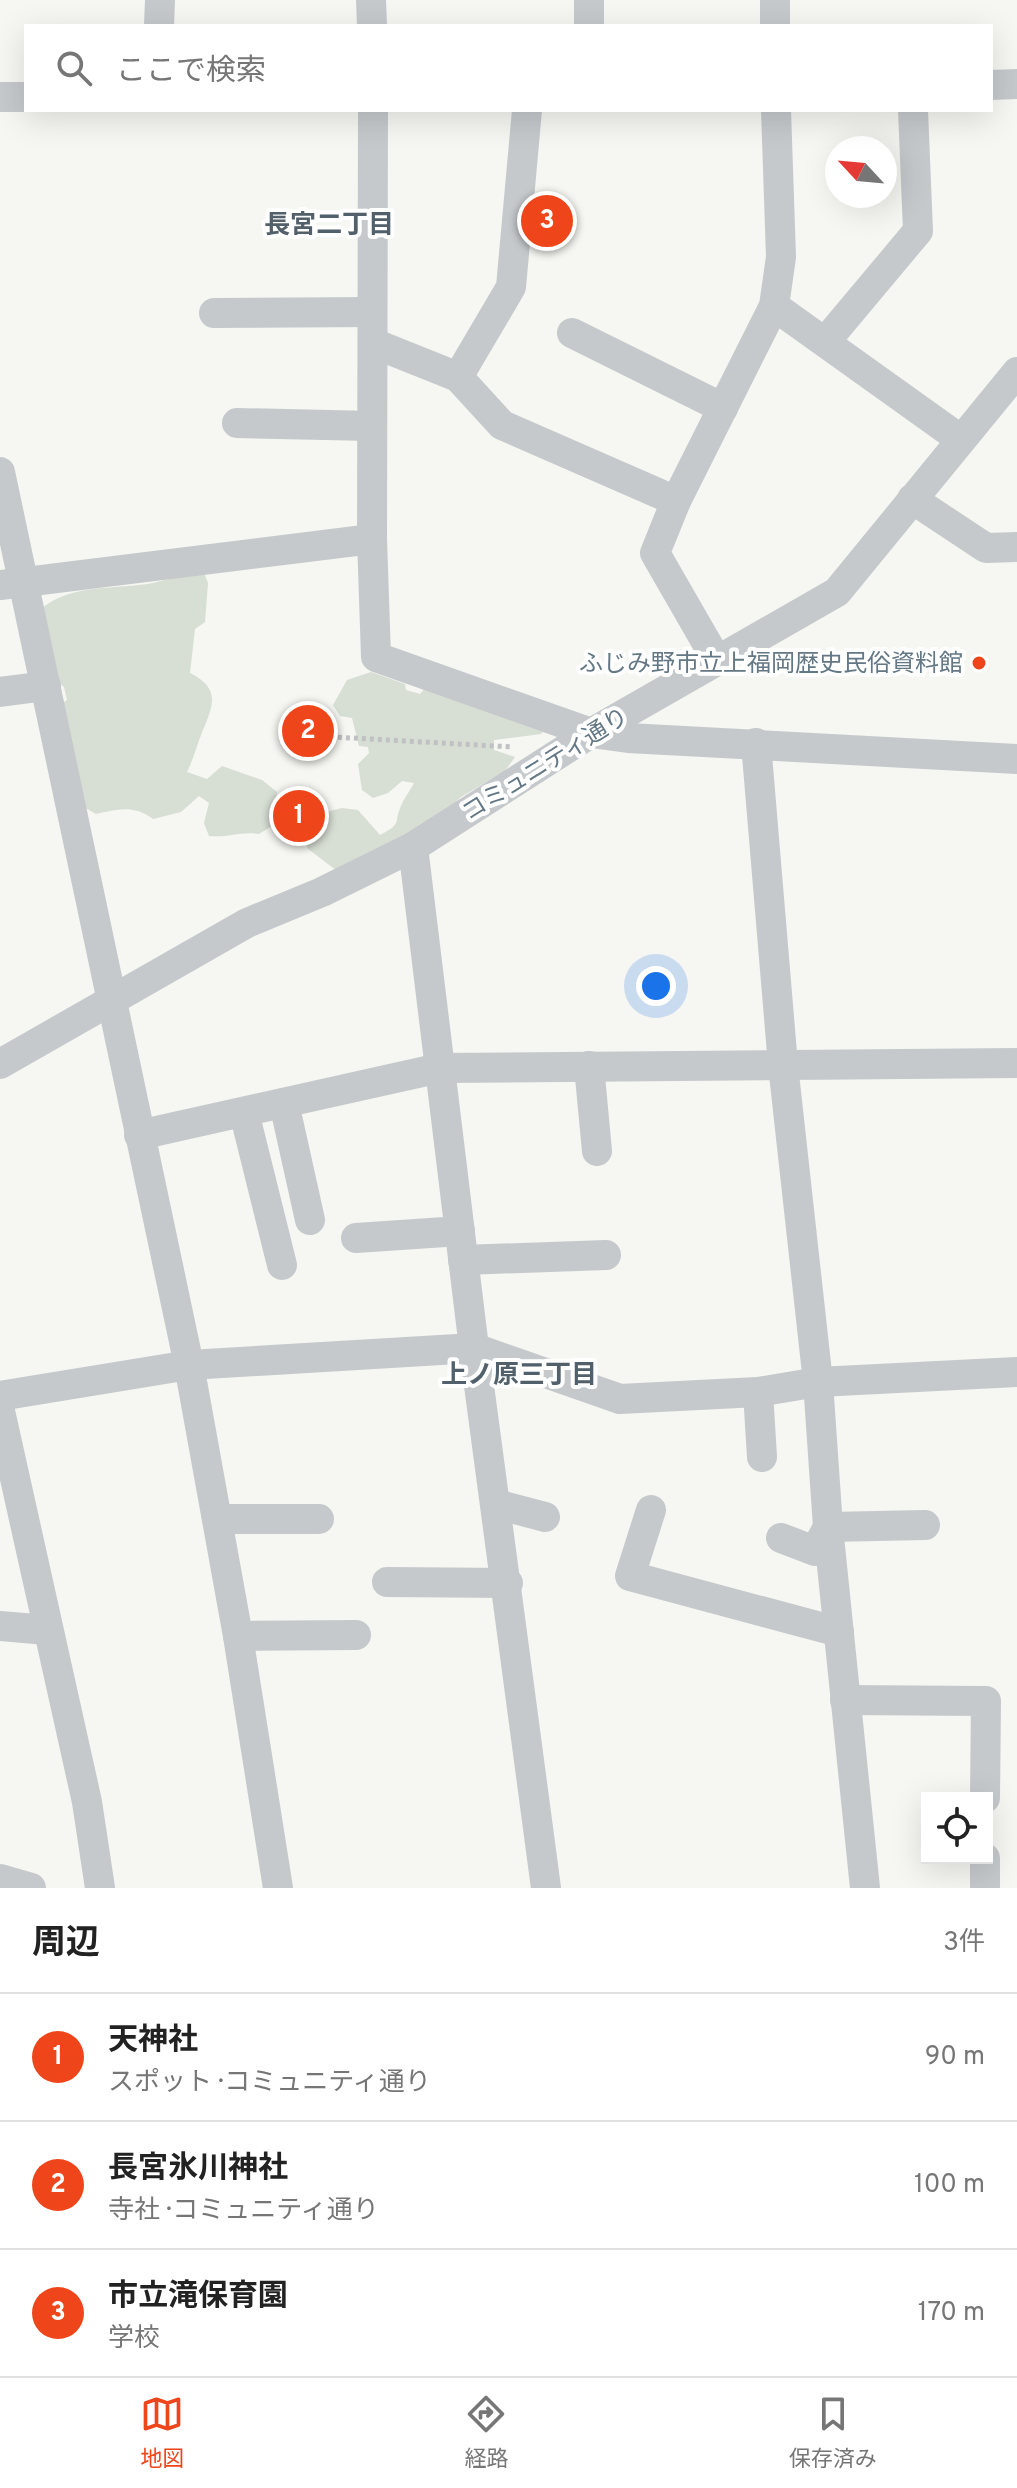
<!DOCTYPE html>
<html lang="ja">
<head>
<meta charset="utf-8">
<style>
  :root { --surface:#fff; --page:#f2f2f2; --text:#222; --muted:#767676; --line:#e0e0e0; --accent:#ee461a }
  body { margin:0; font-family:Overpass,"Noto Sans JP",sans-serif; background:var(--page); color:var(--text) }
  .controls { position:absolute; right:24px; bottom:24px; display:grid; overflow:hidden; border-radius:0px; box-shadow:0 8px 32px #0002 }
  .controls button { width:72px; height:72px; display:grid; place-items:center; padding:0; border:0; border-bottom:2px solid var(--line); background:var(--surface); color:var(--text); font:40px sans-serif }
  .compass { position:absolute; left:825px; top:136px; width:72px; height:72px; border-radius:50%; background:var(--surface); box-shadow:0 8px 32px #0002; rotate:296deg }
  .you { position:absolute; left:656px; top:986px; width:28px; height:28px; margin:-20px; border:6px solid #fff; border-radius:50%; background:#1a73e8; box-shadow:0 0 0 12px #1a73e833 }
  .badge { display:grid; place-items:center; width:52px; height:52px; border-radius:50%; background:var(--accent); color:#fff; font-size:26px; font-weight:700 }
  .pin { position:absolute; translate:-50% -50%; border:4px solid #fff; box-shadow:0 2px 8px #0006 }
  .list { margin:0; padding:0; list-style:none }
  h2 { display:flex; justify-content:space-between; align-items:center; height:104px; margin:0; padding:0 32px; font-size:34px }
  h2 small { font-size:26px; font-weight:400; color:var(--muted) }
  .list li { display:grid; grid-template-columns:52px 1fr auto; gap:24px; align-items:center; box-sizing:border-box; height:128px; padding:0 32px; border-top:2px solid var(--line) }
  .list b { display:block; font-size:30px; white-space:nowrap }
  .list p { margin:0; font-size:26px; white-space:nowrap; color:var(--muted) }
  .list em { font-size:26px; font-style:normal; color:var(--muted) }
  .icon { flex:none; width:44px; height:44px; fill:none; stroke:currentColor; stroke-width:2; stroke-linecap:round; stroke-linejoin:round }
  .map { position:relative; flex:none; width:1017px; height:1888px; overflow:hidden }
  .search { position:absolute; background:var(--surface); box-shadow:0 8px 32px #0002; left:24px; right:24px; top:24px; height:88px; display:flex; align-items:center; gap:20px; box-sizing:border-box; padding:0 28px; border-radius:0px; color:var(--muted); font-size:30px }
  .sheet { height:488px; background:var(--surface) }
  nav { display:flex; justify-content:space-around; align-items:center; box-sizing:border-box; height:112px; border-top:2px solid var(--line); background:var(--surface); font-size:22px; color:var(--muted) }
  nav a { display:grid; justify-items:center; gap:4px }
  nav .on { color:var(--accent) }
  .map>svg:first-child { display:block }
</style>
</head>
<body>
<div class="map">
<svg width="1017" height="1888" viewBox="0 0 1017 1888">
  <rect width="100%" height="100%" fill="#f6f6f2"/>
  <g fill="#d7ded3">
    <path d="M203,570L208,583L205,622L195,629L190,673C220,688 214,704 203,730C197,744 194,758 187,772L207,779L222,766L262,780L277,792L275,824L259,834C241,831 227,838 209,836L204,823L209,803L199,796L181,812L153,819C134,805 118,809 96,814L82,806L58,706L67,700L64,687L55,679L42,608C74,583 115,590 153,583C170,579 186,574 203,570Z"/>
    <path d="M371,672L405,684L406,690L420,694L427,686L549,725L541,734L494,740V750L515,757L505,771L461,797L432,823L341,874L307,848L314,815L342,808L358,810L380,835C403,823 393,824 401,806C404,798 410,791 414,783L402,781L388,793L373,798L362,790L358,764L369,753L368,747L359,746L352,718L340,716L333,705L347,680Z"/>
  </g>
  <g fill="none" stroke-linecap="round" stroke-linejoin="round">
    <polyline stroke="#bfc1c3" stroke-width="5" stroke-dasharray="4 4" stroke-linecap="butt" points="298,735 513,747"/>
    <g stroke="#c5c9cc" stroke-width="30">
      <polyline points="371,0 372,26"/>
      <polyline points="589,0 589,26"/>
      <polyline points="775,0 775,26"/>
      <polyline points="159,26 160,0"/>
      <polyline points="991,85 1017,84"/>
      <polyline points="0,97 26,97"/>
      <polyline points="373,110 372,539 376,657 591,733 628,738 1017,759"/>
      <polyline points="774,306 960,439"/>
      <polyline points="214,313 371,312"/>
      <polyline points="572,333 723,408"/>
      <polyline points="825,342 918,231 913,110"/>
      <polyline points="373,343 458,377 502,425 676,501"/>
      <polyline points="458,377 511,287 527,110"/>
      <polyline points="237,423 372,426"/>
      <polyline points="0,472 189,1365 238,1636 278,1888"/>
      <polyline points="912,499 986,548 1017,547"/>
      <polyline points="0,585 372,539"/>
      <polyline points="716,659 655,553 676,501 774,306 781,257 776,110"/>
      <polyline points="0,692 46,686"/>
      <polyline points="756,743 783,1065 818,1382 828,1527 865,1888"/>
      <polyline points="413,847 474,1348 546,1888"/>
      <polyline points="0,1064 247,923 322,892 413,847 591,733 837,592 1017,372"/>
      <polyline points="589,1066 597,1151"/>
      <polyline points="284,1103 310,1220"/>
      <polyline points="244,1112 282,1265"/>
      <polyline points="139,1135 440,1068 1017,1063"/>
      <polyline points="356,1238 460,1231"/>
      <polyline points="463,1260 606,1255"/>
      <polyline points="758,1392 762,1457"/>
      <polyline points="0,1396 189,1365 474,1348 620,1399 758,1392 818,1382 1017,1372"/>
      <polyline points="0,1411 87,1802 100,1888"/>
      <polyline points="496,1504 545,1517"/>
      <polyline points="651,1510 630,1576 839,1632"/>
      <polyline points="217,1519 319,1519"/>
      <polyline points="781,1538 815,1551 828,1527 925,1525"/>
      <polyline points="387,1582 508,1583"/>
      <polyline points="0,1626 47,1630"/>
      <polyline points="238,1636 356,1635"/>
      <polyline points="845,1700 986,1701 985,1798"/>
      <polyline points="0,1879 31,1888"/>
      <polyline points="985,1888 985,1858"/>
    </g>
  </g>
  <circle fill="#ee461a" stroke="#fff" stroke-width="3" cx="979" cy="663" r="8"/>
  <g text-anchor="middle" stroke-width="8" stroke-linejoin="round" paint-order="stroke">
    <g font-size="24" fill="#637785" stroke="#fff" text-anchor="end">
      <text x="963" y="671">ふじみ野市立上福岡歴史民俗資料館</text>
    </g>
    <g font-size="24" fill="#637785" stroke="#fff">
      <text transform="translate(545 764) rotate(-32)" y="8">コミュニティ通り</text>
    </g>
    <g font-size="26" font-weight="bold" fill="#51606a" stroke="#fff">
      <text x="329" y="233">長宮二丁目</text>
      <text x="519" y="1383">上ノ原三丁目</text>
    </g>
  </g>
</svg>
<div class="controls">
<button><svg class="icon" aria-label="locate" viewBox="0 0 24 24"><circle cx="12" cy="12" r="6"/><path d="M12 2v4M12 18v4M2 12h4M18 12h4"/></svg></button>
</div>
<svg class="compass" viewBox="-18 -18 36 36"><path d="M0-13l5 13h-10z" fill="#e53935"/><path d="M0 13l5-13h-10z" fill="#767676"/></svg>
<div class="you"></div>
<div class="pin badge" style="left:299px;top:816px">1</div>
<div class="pin badge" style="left:308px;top:731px">2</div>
<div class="pin badge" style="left:547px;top:221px">3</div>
<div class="search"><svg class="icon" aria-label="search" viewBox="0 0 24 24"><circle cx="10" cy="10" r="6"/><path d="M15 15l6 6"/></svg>ここで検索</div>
</div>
<section class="sheet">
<h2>周辺<small>3件</small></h2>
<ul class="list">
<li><span class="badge">1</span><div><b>天神社</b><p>スポット · コミュニティ通り</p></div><em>90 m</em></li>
<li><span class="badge">2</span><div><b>長宮氷川神社</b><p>寺社 · コミュニティ通り</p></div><em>100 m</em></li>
<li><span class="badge">3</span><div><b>市立滝保育園</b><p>学校</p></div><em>170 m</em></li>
</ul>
</section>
<nav>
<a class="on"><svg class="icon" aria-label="map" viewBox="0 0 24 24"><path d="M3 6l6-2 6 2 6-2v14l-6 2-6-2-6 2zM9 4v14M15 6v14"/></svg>地図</a>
<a><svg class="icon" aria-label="directions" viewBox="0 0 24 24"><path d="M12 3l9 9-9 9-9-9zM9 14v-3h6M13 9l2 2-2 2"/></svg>経路</a>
<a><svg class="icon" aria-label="saved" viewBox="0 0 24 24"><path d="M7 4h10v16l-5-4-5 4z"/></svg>保存済み</a>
</nav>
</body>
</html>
